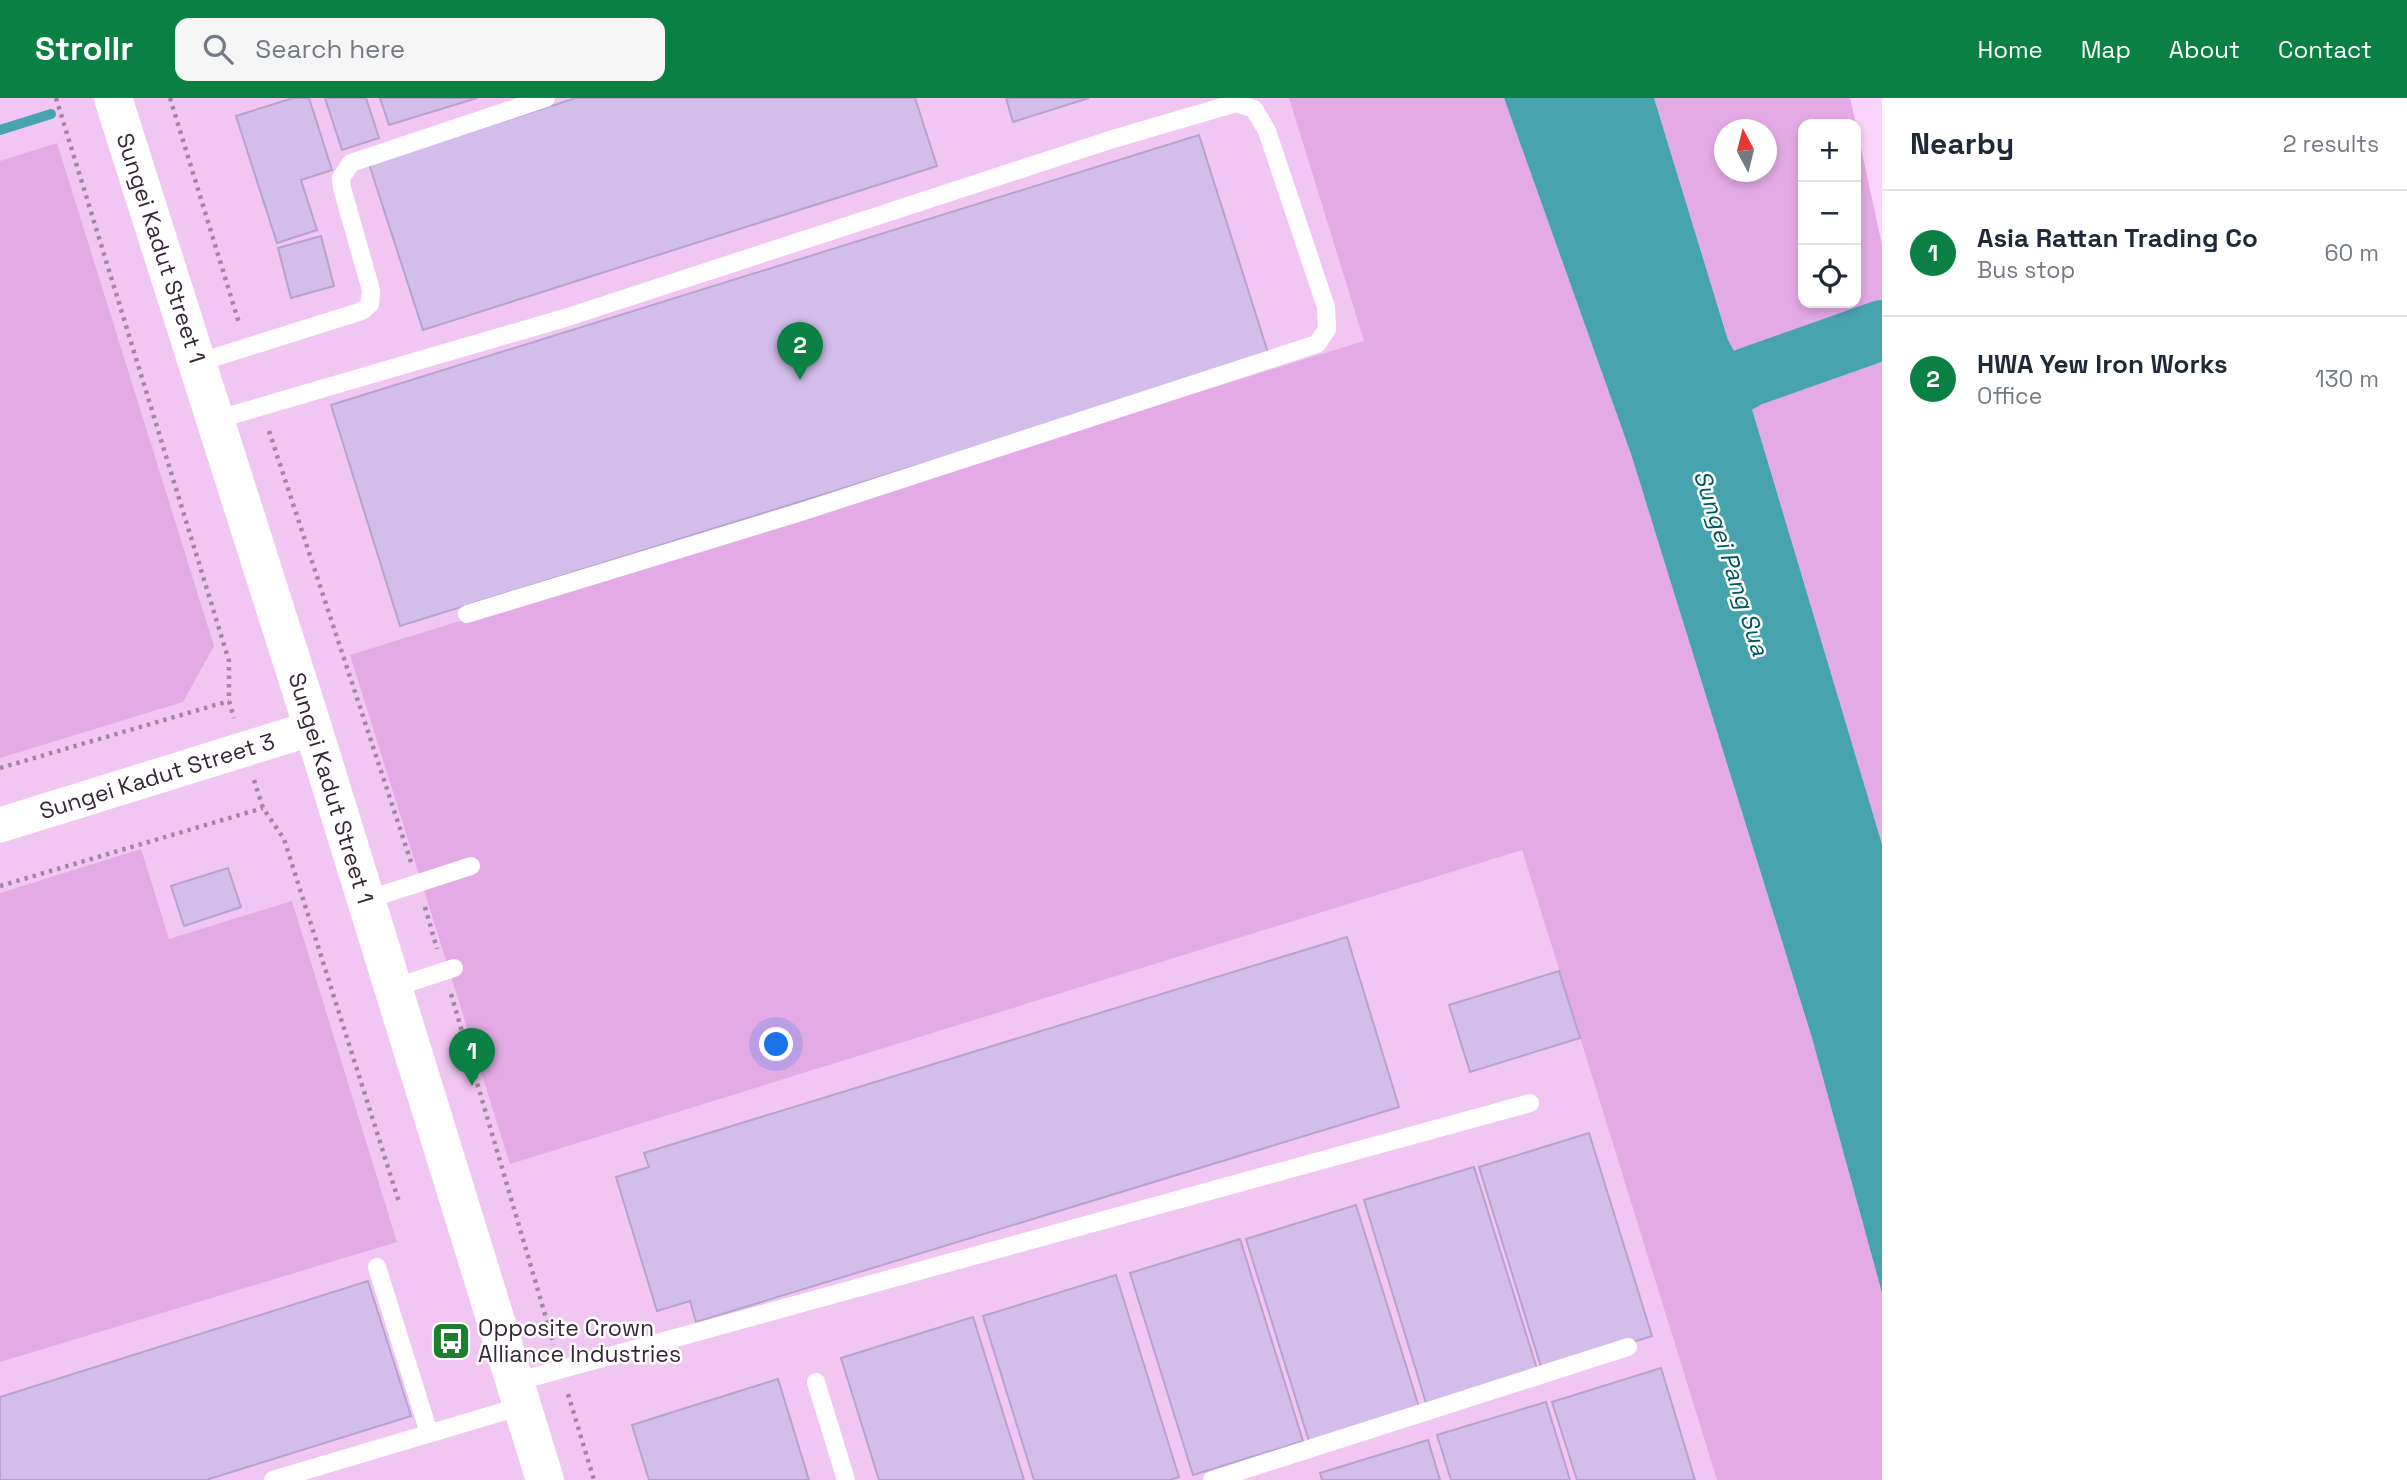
<!DOCTYPE html>
<html lang="en">
<head>
<meta charset="utf-8">
<style>
  :root { --surface:#fff; --page:#f6f6f7; --text:#1f2937; --muted:#747a83; --line:#e0e1e3; --accent:#0b8043 }
  body { margin:0; font-family:"Space Grotesk",sans-serif; background:var(--page); color:var(--text) }
  .controls { position:absolute; right:21px; top:21px; display:grid; overflow:hidden; border-radius:14px; box-shadow:0 4px 10px #0003 }
  .controls button { width:63px; height:63px; display:grid; place-items:center; padding:0; border:0; border-bottom:2px solid var(--line); background:var(--surface); color:var(--text); font:35px sans-serif }
  .compass { position:absolute; left:1714px; top:21px; width:63px; height:63px; border-radius:50%; background:var(--surface); box-shadow:0 4px 10px #0003; rotate:353deg }
  .you { position:absolute; left:777px; top:947px; width:24px; height:24px; margin:-18px; border:5px solid #fff; border-radius:50%; background:#1a73e8; box-shadow:0 0 0 10px #1a73e833 }
  .badge { display:grid; place-items:center; width:46px; height:46px; border-radius:50%; background:var(--accent); color:#fff; font-size:23px; font-weight:700 }
  .pin { position:absolute; translate:-50% -58px; filter:drop-shadow(0 2px 4px #0008) }
  .pin::after { content:''; position:absolute; top:37px; width:24px; height:21px; background:inherit; clip-path:polygon(0 0,100% 0,50% 100%) }
  .list { margin:0; padding:0; list-style:none }
  h2 { display:flex; justify-content:space-between; align-items:center; height:91px; margin:0; padding:0 28px; font-size:30px }
  h2 small { font-size:23px; font-weight:400; color:var(--muted) }
  .list li { display:grid; grid-template-columns:46px 1fr auto; gap:21px; align-items:center; box-sizing:border-box; height:126px; padding:0 28px; border-top:2px solid var(--line) }
  .list b { display:block; font-size:26px; white-space:nowrap }
  .list p { margin:0; font-size:23px; white-space:nowrap; color:var(--muted) }
  .list em { font-size:23px; font-style:normal; color:var(--muted) }
  .icon { flex:none; width:38px; height:38px; fill:none; stroke:currentColor; stroke-width:2; stroke-linecap:round; stroke-linejoin:round }
  .map { position:relative; flex:none; width:1882px; height:1382px; overflow:hidden }
  header { display:flex; align-items:center; gap:42px; box-sizing:border-box; height:98px; padding:0 35px; background:var(--accent); color:#fff }
  header strong { font-size:33px }
  nav { display:flex; gap:38px; margin-inline-start:auto; font-size:24px }
  .search { width:490px; height:63px; background:var(--page); display:flex; align-items:center; gap:18px; box-sizing:border-box; padding:0 24px; border-radius:14px; color:var(--muted); font-size:26px }
  main { display:flex }
  aside { flex:1; background:var(--surface) }
  .map>svg:first-child { display:block }
</style>
</head>
<body>
<header>
<strong>Strollr</strong>
<div class="search"><svg class="icon" aria-label="search" viewBox="0 0 24 24"><circle cx="10" cy="10" r="6"/><path d="M15 15l6 6"/></svg>Search here</div>
<nav><a>Home</a><a>Map</a><a>About</a><a>Contact</a></nav>
</header>
<main>
<div class="map">
<svg width="1882" height="1382" viewBox="0 0 1882 1382">
  <rect width="100%" height="100%" fill="#f9d3f9"/>
  <polygon fill="#f1c6f2" points="0,0 1289,0 1717,1382 0,1382"/>
  <g fill="#e4aae5" fill-rule="evenodd">
    <polygon points="1289,0 1504,0 1631,356 1812,940 1882,1195 1882,1382 1717,1382 1522,752 510,1066 350,557 1364,243"/>
    <path d="M1654,0H1850L1856,26H1803V205H1856V27L1882,147V746L1749,301V279L1728,242ZM1724,32H1766V74H1724Z"/>
    <polygon points="57,45 214,548 183,604 0,660 0,63"/>
    <polygon points="141,751 169,841 292,803 397,1144 0,1264 0,795"/>
  </g>
  <polygon fill="#47a4af" points="1504,0 1654,0 1728,242 1749,279 1749,301 1882,746 1882,1195 1812,940 1631,356"/>
  <g fill="none" stroke-linecap="round" stroke-linejoin="round">
    <polyline stroke="#47a4af" stroke-width="10" points="0,32 51,16"/>
    <polyline stroke="#47a4af" stroke-width="60" points="1680,305 1731,289 1749,279 1882,232"/>
  </g>
  <g fill="#d3beeb" stroke="#b7a3ce" stroke-width="2">
    <polygon points="293,0 309,0 332,72 301,82 317,132 277,145 236,18"/>
    <polygon points="325,0 366,0 379,40 342,52"/>
    <polygon points="380,0 477,0 389,27"/>
    <polygon points="576,0 915,0 937,68 423,232 369,66"/>
    <polygon points="1006,0 1089,0 1013,24"/>
    <polygon points="1199,37 1269,258 400,528 331,307"/>
    <polygon points="321,138 334,188 291,200 278,150"/>
    <polygon points="228,770 241,809 184,828 171,788"/>
    <polygon points="1347,839 1399,1009 696,1224 690,1203 657,1213 616,1079 649,1069 644,1055"/>
    <polygon points="1559,873 1580,940 1470,974 1449,907"/>
    <polygon points="1589,1035 1652,1238 1542,1272 1479,1069"/>
    <polygon points="1474,1069 1537,1271 1426,1305 1364,1102"/>
    <polygon points="1356,1107 1419,1309 1309,1343 1246,1141"/>
    <polygon points="1240,1141 1303,1343 1193,1377 1130,1175"/>
    <polygon points="1116,1177 1179,1379 1170,1382 1034,1382 983,1218"/>
    <polygon points="368,1183 411,1318 206,1382 0,1382 0,1299"/>
    <polygon points="973,1219 1024,1382 879,1382 841,1260"/>
    <polygon points="1661,1270 1695,1382 1577,1382 1552,1304"/>
    <polygon points="778,1281 809,1382 649,1382 632,1327"/>
    <polygon points="1546,1304 1570,1382 1451,1382 1437,1337"/>
    <polygon points="1428,1342 1440,1382 1322,1382 1320,1375"/>
  </g>
  <g fill="none" stroke-linecap="round" stroke-linejoin="round">
    <g stroke="#a287a2" stroke-width="4.5" stroke-dasharray="3.5 5" stroke-linecap="butt">
      <polyline points="56,0 229,563 229,603 234,620"/>
      <polyline points="170,0 239,225"/>
      <polyline points="269,333 411,764"/>
      <polyline points="0,670 229,603"/>
      <polyline points="254,682 263,710 284,741 399,1104"/>
      <polyline points="0,788 263,710"/>
      <polyline points="425,809 437,851"/>
      <polyline points="451,896 554,1247"/>
      <polyline points="568,1296 594,1382"/>
    </g>
    <g stroke="#fff" stroke-width="18">
      <polyline points="197,265 362,213 370,206 371,192 342,90 341,80 351,65 546,0"/>
      <polyline points="215,322 568,219 1113,41 1236,5 1254,11 1267,33 1326,209 1327,231 1317,246 801,414 467,516"/>
      <polyline points="366,802 471,768"/>
      <polyline points="393,890 454,870"/>
      <polyline points="377,1169 429,1335"/>
      <polyline points="515,1284 1530,1005"/>
      <polyline points="816,1284 846,1382"/>
      <polyline points="273,1382 522,1308"/>
      <polyline points="1212,1382 1628,1249"/>
    </g>
    <polyline stroke="#fff" stroke-width="35" points="0,727 313,630"/>
    <polyline stroke="#fff" stroke-width="38" points="113,0 313,630 545,1382"/>
  </g>
  <defs>
    <g id="bus-square" transform="scale(2.0125)"><rect x="-9" y="-9" width="18" height="18" rx="4" fill="#1d7e30" stroke="#fff"/><path d="M-5-6H5V4H4V6H2V4H-2V6H-4V4H-5ZM-3.5-4V0h7V-4ZM-3.5 1.2v1.5H-2V1.2ZM2 1.2v1.5H3.5V1.2Z" fill="#fff"/></g>
  </defs>
  <g fill-rule="evenodd">
    <use href="#bus-square" x="451" y="1243"/>
  </g>
  <g text-anchor="middle" stroke-width="5" stroke-linejoin="round" paint-order="stroke">
    <g font-size="23" fill="#352735" stroke="#fff">
      <text transform="translate(161 150) rotate(72)" y="8">Sungei Kadut Street 1</text>
      <text transform="translate(157 678) rotate(-17)" y="8">Sungei Kadut Street 3</text>
      <text transform="translate(331 690) rotate(73)" y="8">Sungei Kadut Street 1</text>
    </g>
    <g font-size="23" fill="#352735" stroke="#fff" text-anchor="start">
      <text x="478" y="1238">Opposite Crown<tspan x="478" dy="26">Alliance Industries</tspan></text>
    </g>
    <g font-size="24" font-style="italic" fill="#01575f" stroke="#fff">
      <text transform="translate(1731 465) rotate(72)" y="8">Sungei Pang Sua</text>
    </g>
  </g>
</svg>
<div class="controls">
<button>+</button>
<button>−</button>
<button><svg class="icon" aria-label="locate" viewBox="0 0 24 24"><circle cx="12" cy="12" r="6"/><path d="M12 2v4M12 18v4M2 12h4M18 12h4"/></svg></button>
</div>
<svg class="compass" viewBox="-18 -18 36 36"><path d="M0-13l5 13h-10z" fill="#e53935"/><path d="M0 13l5-13h-10z" fill="#747a83"/></svg>
<div class="you"></div>
<div class="pin badge" style="left:472px;top:988px">1</div>
<div class="pin badge" style="left:800px;top:282px">2</div>
</div>
<aside>
<h2>Nearby<small>2 results</small></h2>
<ul class="list">
<li><span class="badge">1</span><div><b>Asia Rattan Trading Co</b><p>Bus stop</p></div><em>60 m</em></li>
<li><span class="badge">2</span><div><b>HWA Yew Iron Works</b><p>Office</p></div><em>130 m</em></li>
</ul>
</aside>
</main>
</body>
</html>
